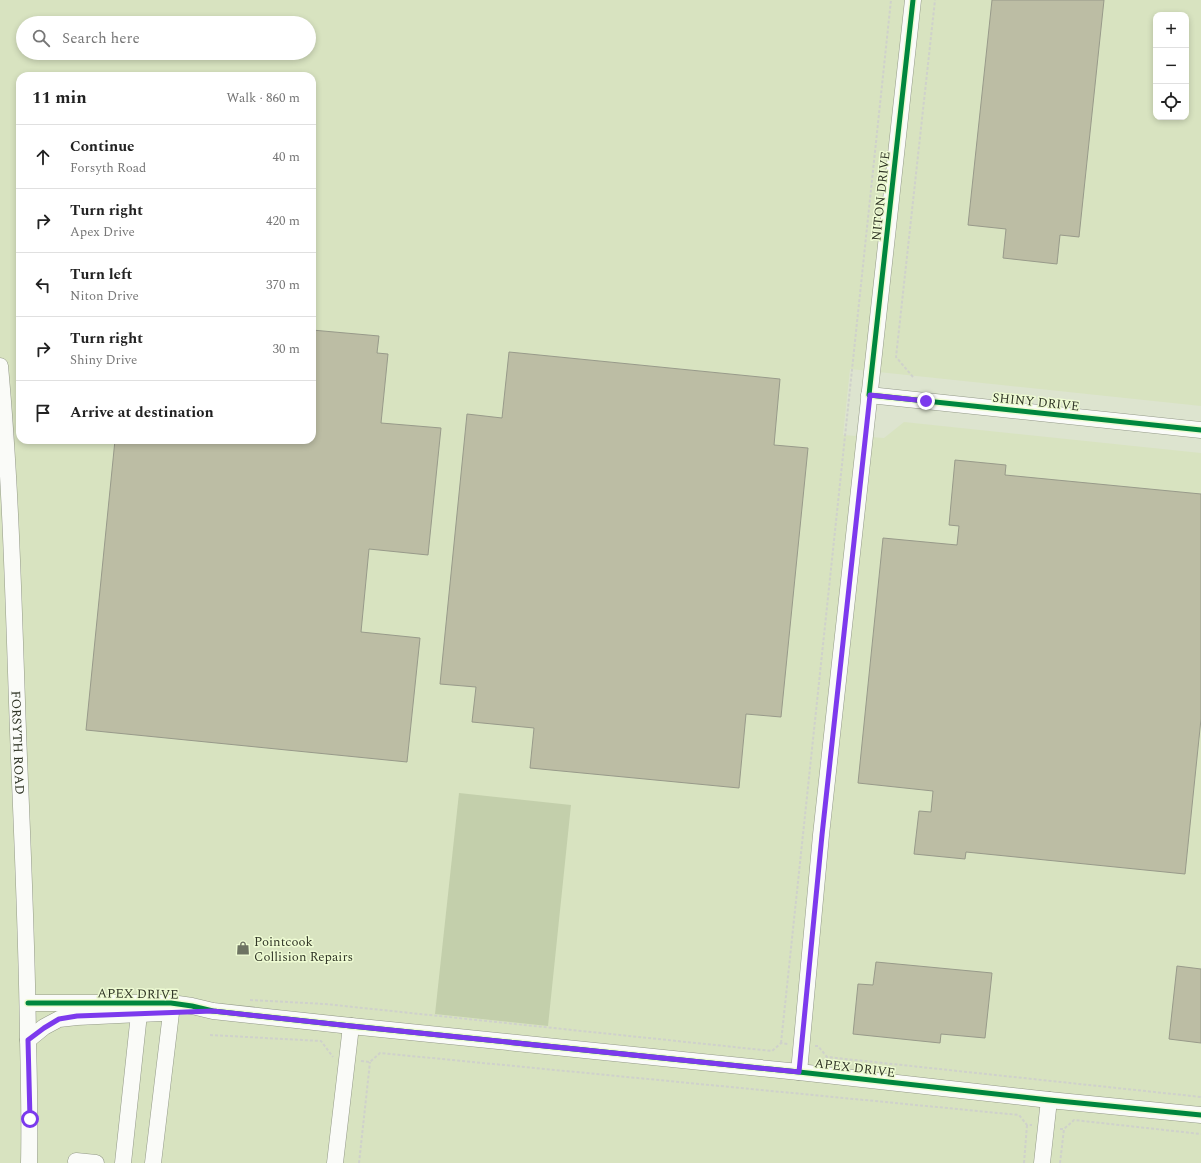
<!DOCTYPE html>
<html lang="en">
<head>
<meta charset="utf-8">
<style>
  :root { --surface:#fff; --page:#f6f6f6; --text:#222; --muted:#767676; --line:#e0e0e0 }
  body { margin:0; font-family:Spectral,serif; background:var(--page); color:var(--text) }
  .controls { position:absolute; right:12px; top:12px; display:grid; overflow:hidden; border-radius:8px; box-shadow:0 2px 6px #0003 }
  .controls button { width:36px; height:36px; display:grid; place-items:center; padding:0; border:0; border-bottom:1px solid var(--line); background:var(--surface); color:var(--text); font:20px sans-serif }
  .stop { position:absolute; width:12px; height:12px; margin:-9px; border:3px solid #7c3aed; border-radius:50%; background:#fff }
  .stop.end { background:#7c3aed; border-color:#fff; box-shadow:0 1px 4px #0008 }
  .list { margin:0; padding:0; list-style:none }
  h2 { display:flex; justify-content:space-between; align-items:center; height:52px; margin:0; padding:0 16px; font-size:17px }
  h2 small { font-size:13px; font-weight:400; color:var(--muted) }
  .list li { display:grid; grid-template-columns:26px 1fr auto; gap:12px; align-items:center; box-sizing:border-box; height:64px; padding:0 16px; border-top:1px solid var(--line) }
  .list b { display:block; font-size:15px; white-space:nowrap }
  .list p { margin:0; font-size:13px; white-space:nowrap; color:var(--muted) }
  .list em { font-size:13px; font-style:normal; color:var(--muted) }
  .icon { flex:none; width:22px; height:22px; fill:none; stroke:currentColor; stroke-width:2; stroke-linecap:round; stroke-linejoin:round }
  .map { position:relative; flex:none; width:1201px; height:1163px; overflow:hidden }
  .search { position:absolute; background:var(--surface); box-shadow:0 2px 6px #0003; left:16px; top:16px; width:300px; height:44px; display:flex; align-items:center; gap:10px; box-sizing:border-box; padding:0 14px; border-radius:22px; color:var(--muted); font-size:15px }
  .panel { position:absolute; background:var(--surface); box-shadow:0 2px 6px #0003; left:16px; top:72px; width:300px; height:372px; border-radius:12px }
  .map>svg:first-child { display:block }
</style>
</head>
<body>
<div class="map">
<svg width="1201" height="1163" viewBox="0 0 1201 1163">
  <rect width="100%" height="100%" fill="#dde4cf"/>
  <path fill="#d8e3c0" fill-rule="evenodd" d="M0,0H1201V406L850,369L843,435L884,438L904,422L1201,453V1163H0ZM1156,15H1186V117H1156ZM23,23H309V53H23ZM20,76H312V440H20Z"/>
  <polygon fill="#c3cfab" points="459,793 571,805 548,1026 435,1014"/>
  <g fill="#bcbda4" stroke="#989a8a">
    <polygon points="992,0 1104,0 1079,237 1060,235 1057,264 1003,258 1006,229 968,225"/>
    <polygon points="312,330 379,336 377,353 388,354 381,423 441,428 428,555 369,549 361,632 420,638 407,762 86,730 115,440 312,440"/>
    <polygon points="509,352 780,379 774,445 808,448 781,717 746,714 739,788 530,768 534,728 472,722 476,687 440,684 467,414 502,418"/>
    <polygon points="955,460 1006,465 1005,475 1201,494 1201,719 1185,874 966,852 965,859 914,854 919,811 931,812 933,791 858,783 883,538 957,545 959,526 949,525"/>
    <polygon points="876,962 992,973 985,1038 941,1034 940,1043 853,1034 858,984 873,985"/>
    <polygon points="1177,966 1201,969 1201,1043 1169,1039"/>
  </g>
  <g fill="none" stroke-linecap="round" stroke-linejoin="round">
    <g stroke="#939988" stroke-width="17">
      <g id="minor">
        <path id="s1" d="M0,366C12,497 14,628 19,758C23,852 27,945 28,1039C29,1080 30,1122 29,1163"/>
        <polyline points="869,395 1201,430"/>
        <polyline points="28,1003 171,1003 192,1006 213,1011 351,1026 799,1072 1049,1100 1201,1115"/>
        <polyline points="28,1040 44,1027 59,1019 77,1017 161,1013"/>
        <polyline points="799,1072 821,835 913,0"/>
        <polyline points="76,1161 96,1163"/>
        <polyline points="123,1163 139,1014"/>
        <polyline points="153,1163 171,1013"/>
        <polyline points="335,1163 351,1026"/>
        <polyline points="1042,1163 1049,1100"/>
      </g>
    </g>
    <g stroke="#cfd1cb" stroke-width="2" stroke-dasharray="3 2" stroke-linecap="butt">
      <polyline points="913,377 896,357 935,0"/>
      <polyline points="250,1000 325,1004 772,1051 781,1043 788,1044"/>
      <polyline points="210,1035 321,1041 333,1057"/>
      <polyline points="781,1043 891,0"/>
      <polyline points="815,1046 818,1046 827,1057 1201,1097"/>
      <polyline points="361,1061 370,1062 380,1053 1019,1115 1027,1125 1032,1125"/>
      <polyline points="1060,1129 1064,1129 1074,1120 1201,1134"/>
      <polyline points="359,1163 370,1062"/>
      <polyline points="1024,1163 1027,1125"/>
      <polyline points="1060,1163 1064,1129"/>
    </g>
    <use href="#minor" stroke="#fafbf8" stroke-width="16"/>
    <g stroke="#eefbd3" stroke-width="8">
      <g id="cycleway">
        <polyline points="913,0 869,395 1201,430"/>
        <polyline points="28,1003 171,1003 192,1006 213,1011 351,1026 799,1072 1049,1100 1201,1115"/>
      </g>
    </g>
    <use href="#cycleway" stroke="#00873e" stroke-width="5"/>
  </g>
  <g fill="none" stroke-linecap="round" stroke-linejoin="round">
    <polyline stroke="#7c3aed" stroke-width="5" points="30,1119 28,1040 44,1028 59,1019 77,1016 213,1011 351,1026 799,1072 822,835 870,395 926,401"/>
  </g>
  <defs>
    <g id="shop-bare" transform="scale(1.08)"><path d="M-5-2.5h2.3a2.7 3.5 0 0 1 5.4 0H5L5.5 6h-11ZM-1.5-2.5h3a1.5 2.3 0 0 0-3 0Z" fill="#6d7362" stroke="#eefbd3" stroke-width="2.5" paint-order="stroke"/></g>
  </defs>
  <g fill-rule="evenodd">
    <use href="#shop-bare" x="243" y="948"/>
  </g>
  <g text-anchor="middle" stroke-width="3" stroke-linejoin="round" paint-order="stroke">
    <g font-size="13" fill="#313627" stroke="#eefbd3">
      <text transform="translate(880 196) rotate(-84)" y="5">NITON DRIVE</text>
      <text transform="translate(1036 401) rotate(6)" y="5">SHINY DRIVE</text>
      <text dy="5" stroke="none"><textPath href="#s1" startOffset="377">FORSYTH ROAD</textPath></text>
      <text transform="translate(138 993) rotate(1)" y="5">APEX DRIVE</text>
      <text transform="translate(855 1067) rotate(7)" y="5">APEX DRIVE</text>
    </g>
    <g font-size="13" fill="#313627" stroke="#eefbd3" text-anchor="start">
      <text x="254" y="946">Pointcook<tspan x="254" dy="15">Collision Repairs</tspan></text>
    </g>
  </g>
</svg>
<div class="controls">
<button>+</button>
<button>−</button>
<button><svg class="icon" aria-label="locate" viewBox="0 0 24 24"><circle cx="12" cy="12" r="6"/><path d="M12 2v4M12 18v4M2 12h4M18 12h4"/></svg></button>
</div>
<div class="stop" style="left:30px;top:1119px"></div>
<div class="stop end" style="left:926px;top:401px"></div>
<div class="search"><svg class="icon" aria-label="search" viewBox="0 0 24 24"><circle cx="10" cy="10" r="6"/><path d="M15 15l6 6"/></svg>Search here</div>
<section class="panel">
<h2>11 min<small>Walk · 860 m</small></h2>
<ul class="list">
<li><svg class="icon" aria-label="ahead" viewBox="0 0 24 24"><path d="M12 20V5M6 11l6-6 6 6"/></svg><div><b>Continue</b><p>Forsyth Road</p></div><em>40 m</em></li>
<li><svg class="icon" aria-label="right" viewBox="0 0 24 24"><path d="M7 20v-9h11M14 6l5 5-5 5"/></svg><div><b>Turn right</b><p>Apex Drive</p></div><em>420 m</em></li>
<li><svg class="icon" aria-label="left" viewBox="0 0 24 24"><path d="M17 20v-9H6M10 6l-5 5 5 5"/></svg><div><b>Turn left</b><p>Niton Drive</p></div><em>370 m</em></li>
<li><svg class="icon" aria-label="right" viewBox="0 0 24 24"><path d="M7 20v-9h11M14 6l5 5-5 5"/></svg><div><b>Turn right</b><p>Shiny Drive</p></div><em>30 m</em></li>
<li><svg class="icon" aria-label="arrive" viewBox="0 0 24 24"><path d="M6 21V4h12l-3 4 3 4H6"/></svg><div><b>Arrive at destination</b></div></li>
</ul>
</section>
</div>
</body>
</html>
